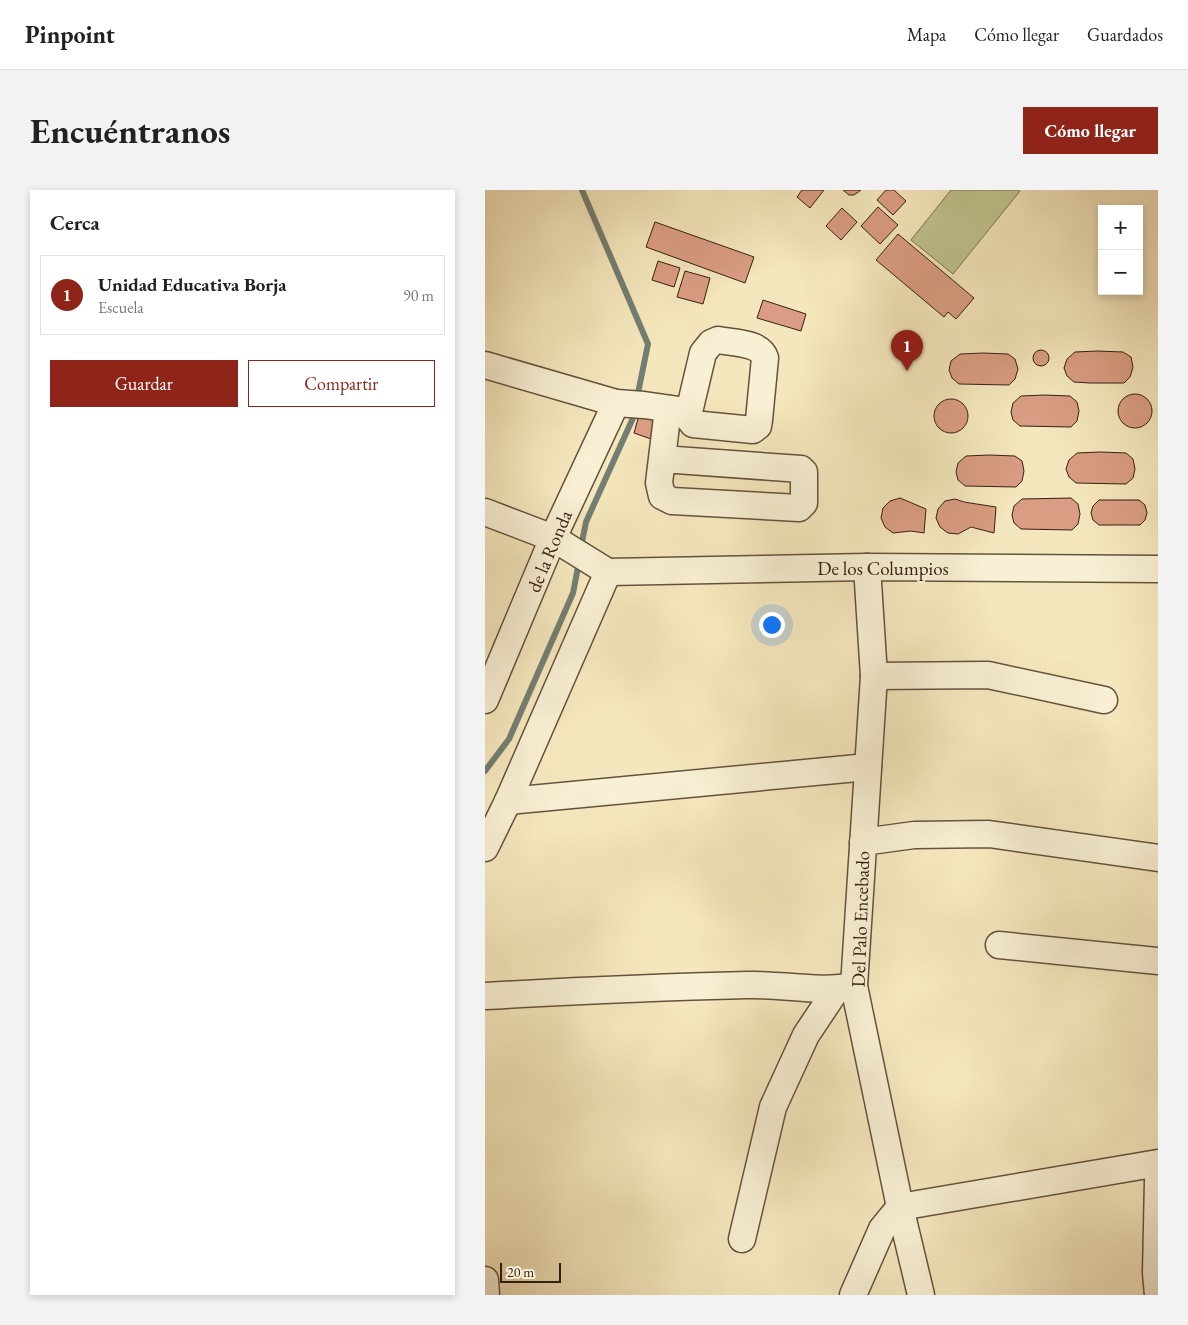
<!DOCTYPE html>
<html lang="es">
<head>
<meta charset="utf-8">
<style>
  :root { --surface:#fff; --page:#f2f2f2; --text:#222; --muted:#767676; --line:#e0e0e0; --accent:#8f2418 }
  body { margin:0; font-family:"EB Garamond",serif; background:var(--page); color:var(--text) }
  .controls { position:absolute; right:15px; top:15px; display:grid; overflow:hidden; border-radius:0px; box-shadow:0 2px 8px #0003 }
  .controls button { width:45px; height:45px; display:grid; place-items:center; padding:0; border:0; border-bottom:1px solid var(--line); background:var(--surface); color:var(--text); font:25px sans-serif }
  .scale { position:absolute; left:15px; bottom:12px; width:61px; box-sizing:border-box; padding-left:5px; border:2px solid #352011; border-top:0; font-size:14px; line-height:18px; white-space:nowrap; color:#352011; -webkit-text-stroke:4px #f8efd4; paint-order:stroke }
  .you { position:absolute; left:286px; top:434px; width:18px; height:18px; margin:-12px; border:4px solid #fff; border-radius:50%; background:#1a73e8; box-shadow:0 0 0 8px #1a73e833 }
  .badge { display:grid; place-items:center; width:32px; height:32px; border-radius:50%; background:var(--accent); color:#fff; font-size:16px; font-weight:700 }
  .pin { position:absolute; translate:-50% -41px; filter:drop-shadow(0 1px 2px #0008) }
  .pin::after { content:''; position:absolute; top:26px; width:18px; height:15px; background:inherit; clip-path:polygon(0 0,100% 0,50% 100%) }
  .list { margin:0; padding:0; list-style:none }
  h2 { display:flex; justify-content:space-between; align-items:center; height:65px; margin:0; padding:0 20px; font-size:21px }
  h2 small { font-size:16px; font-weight:400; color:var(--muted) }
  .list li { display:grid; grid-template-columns:32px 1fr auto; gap:15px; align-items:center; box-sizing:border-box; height:80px; margin:0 10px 10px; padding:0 10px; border:1px solid var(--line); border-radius:0px }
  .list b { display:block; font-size:19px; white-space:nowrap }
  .list p { margin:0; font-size:16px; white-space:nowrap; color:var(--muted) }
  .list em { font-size:16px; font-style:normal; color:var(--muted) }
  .actions { display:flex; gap:10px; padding:15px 20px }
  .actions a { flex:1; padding:11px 0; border:1px solid var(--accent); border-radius:0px; text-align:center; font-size:18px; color:var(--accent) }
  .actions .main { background:var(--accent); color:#fff }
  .map { position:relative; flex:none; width:673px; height:1105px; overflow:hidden; border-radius:0px }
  header { display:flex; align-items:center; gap:30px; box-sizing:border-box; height:70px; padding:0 25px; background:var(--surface); border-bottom:1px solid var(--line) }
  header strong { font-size:24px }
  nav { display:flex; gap:28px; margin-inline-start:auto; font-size:18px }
  .intro { display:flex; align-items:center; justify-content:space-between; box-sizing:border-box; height:120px; padding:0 30px }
  h1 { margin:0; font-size:35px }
  .button { padding:12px 22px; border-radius:0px; background:var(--accent); color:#fff; font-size:18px; font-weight:700 }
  main { display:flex; gap:30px; padding:0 30px }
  aside { flex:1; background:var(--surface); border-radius:0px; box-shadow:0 2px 8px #0003 }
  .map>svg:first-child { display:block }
</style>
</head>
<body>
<header>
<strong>Pinpoint</strong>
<nav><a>Mapa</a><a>Cómo llegar</a><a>Guardados</a></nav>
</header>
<div class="intro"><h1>Encuéntranos</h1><a class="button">Cómo llegar</a></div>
<main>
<aside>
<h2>Cerca<small></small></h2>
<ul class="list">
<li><span class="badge">1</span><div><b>Unidad Educativa Borja</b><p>Escuela</p></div><em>90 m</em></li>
</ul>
<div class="actions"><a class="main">Guardar</a><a>Compartir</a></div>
</aside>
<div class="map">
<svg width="673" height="1105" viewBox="0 0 673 1105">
  <rect width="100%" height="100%" fill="#f5e7bd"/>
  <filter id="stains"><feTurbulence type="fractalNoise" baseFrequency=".004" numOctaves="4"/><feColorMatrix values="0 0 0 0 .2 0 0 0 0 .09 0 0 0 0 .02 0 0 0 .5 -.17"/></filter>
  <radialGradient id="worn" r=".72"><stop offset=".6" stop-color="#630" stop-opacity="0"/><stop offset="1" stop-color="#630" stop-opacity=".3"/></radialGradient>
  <polygon fill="#c0c48e" stroke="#7a7250" points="466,0 533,0 535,1 468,84 426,50"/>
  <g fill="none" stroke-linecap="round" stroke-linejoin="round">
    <g stroke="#737f73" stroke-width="6">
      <polyline points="97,0 163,154 152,208"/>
      <polyline points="96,357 101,332 148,228 149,220"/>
      <polyline points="0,581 24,549 88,403 94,372"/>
    </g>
  </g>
  <g fill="#da9d83" stroke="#352011">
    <polygon points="317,0 339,0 325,18 312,7"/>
    <polygon points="358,0 376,0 369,5 364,5"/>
    <polygon points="401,0 409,0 421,11 408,25 392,10"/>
    <polygon points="393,17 413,35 395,54 376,36"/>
    <polygon points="357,18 372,32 356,50 341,36"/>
    <polygon points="170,32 269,67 260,93 161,57"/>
    <polygon points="413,44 489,108 471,129 463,122 459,127 391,70"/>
    <polygon points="173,71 195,78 189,97 167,90"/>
    <polygon points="200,81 225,88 218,114 192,107"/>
    <polygon points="278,110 321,124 316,141 272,128"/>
    <circle cx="556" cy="168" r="8"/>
    <polygon points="613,161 638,162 646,167 648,177 645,187 639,193 605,193 589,192 582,186 579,178 582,169 590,162"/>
    <polygon points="498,163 523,164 530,169 533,179 530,189 524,195 474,194 467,188 464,180 466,171 475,164"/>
    <circle cx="650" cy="221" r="17"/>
    <polygon points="559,205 585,206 592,212 594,221 592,231 586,237 535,236 528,230 526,222 528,213 536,206"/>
    <circle cx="466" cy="226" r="17"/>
    <polygon points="154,225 172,231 166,249 149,243"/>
    <polygon points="615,262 641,263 648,269 650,279 648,288 641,294 591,293 584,287 581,279 584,270 592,263"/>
    <polygon points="504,265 530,266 537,271 539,281 537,291 531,297 480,296 473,290 471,282 473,273 481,266"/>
    <polygon points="415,308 441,319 439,343 426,341 408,343 400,337 396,328 398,318 405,311"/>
    <polygon points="586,308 593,314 595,324 593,334 587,340 536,339 529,333 527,325 529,316 537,309"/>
    <polygon points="470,309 479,312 511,317 509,343 486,337 473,344 463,343 455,337 451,328 453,319 460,311"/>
    <polygon points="614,310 654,310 660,315 662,323 660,330 655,335 614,335 608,330 606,323 608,316"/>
  </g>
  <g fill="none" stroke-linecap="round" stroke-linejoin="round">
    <g stroke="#65523c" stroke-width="29">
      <g id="minor">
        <path d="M233,150C247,153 275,152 280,168L274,230L273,236L268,240L208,234L204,229V222L218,163L226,153Z"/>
        <polyline points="0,175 131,213 159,215 201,221"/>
        <polyline points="177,269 316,279 319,282 319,313 314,318 187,311 177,306 174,293 183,219"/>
        <polyline points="0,322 68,348 123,382"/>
        <polyline points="382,377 389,486 369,796 415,1017 436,1105"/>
        <polyline points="123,382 382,377 673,379"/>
        <polyline points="389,486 503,485 619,510"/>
        <polyline points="0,510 68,348 131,213"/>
        <polyline points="23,611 383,577"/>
        <polyline points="378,652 429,645 504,644 673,668"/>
        <polyline points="0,658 23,611 123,382"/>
        <polyline points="514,755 673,771"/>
        <path d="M0,806C88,801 175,797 263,795C298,794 334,803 369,796"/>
        <polyline points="257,1049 288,917 321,845 351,800"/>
        <polyline points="0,1090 1,1105"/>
        <polyline points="368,1105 397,1039 415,1017 673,973"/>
        <polyline points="673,1105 671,1083 673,990"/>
      </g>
    </g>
    <use href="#minor" stroke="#f8efd4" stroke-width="26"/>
  </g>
  <g text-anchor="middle" stroke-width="4" stroke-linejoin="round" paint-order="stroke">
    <g font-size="19" fill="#352011" stroke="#f8efd4">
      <text transform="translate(64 361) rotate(-67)" y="7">de la Ronda</text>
      <text x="398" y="385">De los Columpios</text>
      <text transform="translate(375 729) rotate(-88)" y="7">Del Palo Encebado</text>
    </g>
  </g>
  <rect width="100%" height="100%" filter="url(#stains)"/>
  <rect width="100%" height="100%" fill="url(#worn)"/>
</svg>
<div class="controls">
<button>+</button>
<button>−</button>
</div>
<div class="scale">20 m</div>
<div class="you"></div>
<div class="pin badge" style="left:422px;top:181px">1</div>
</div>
</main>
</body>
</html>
